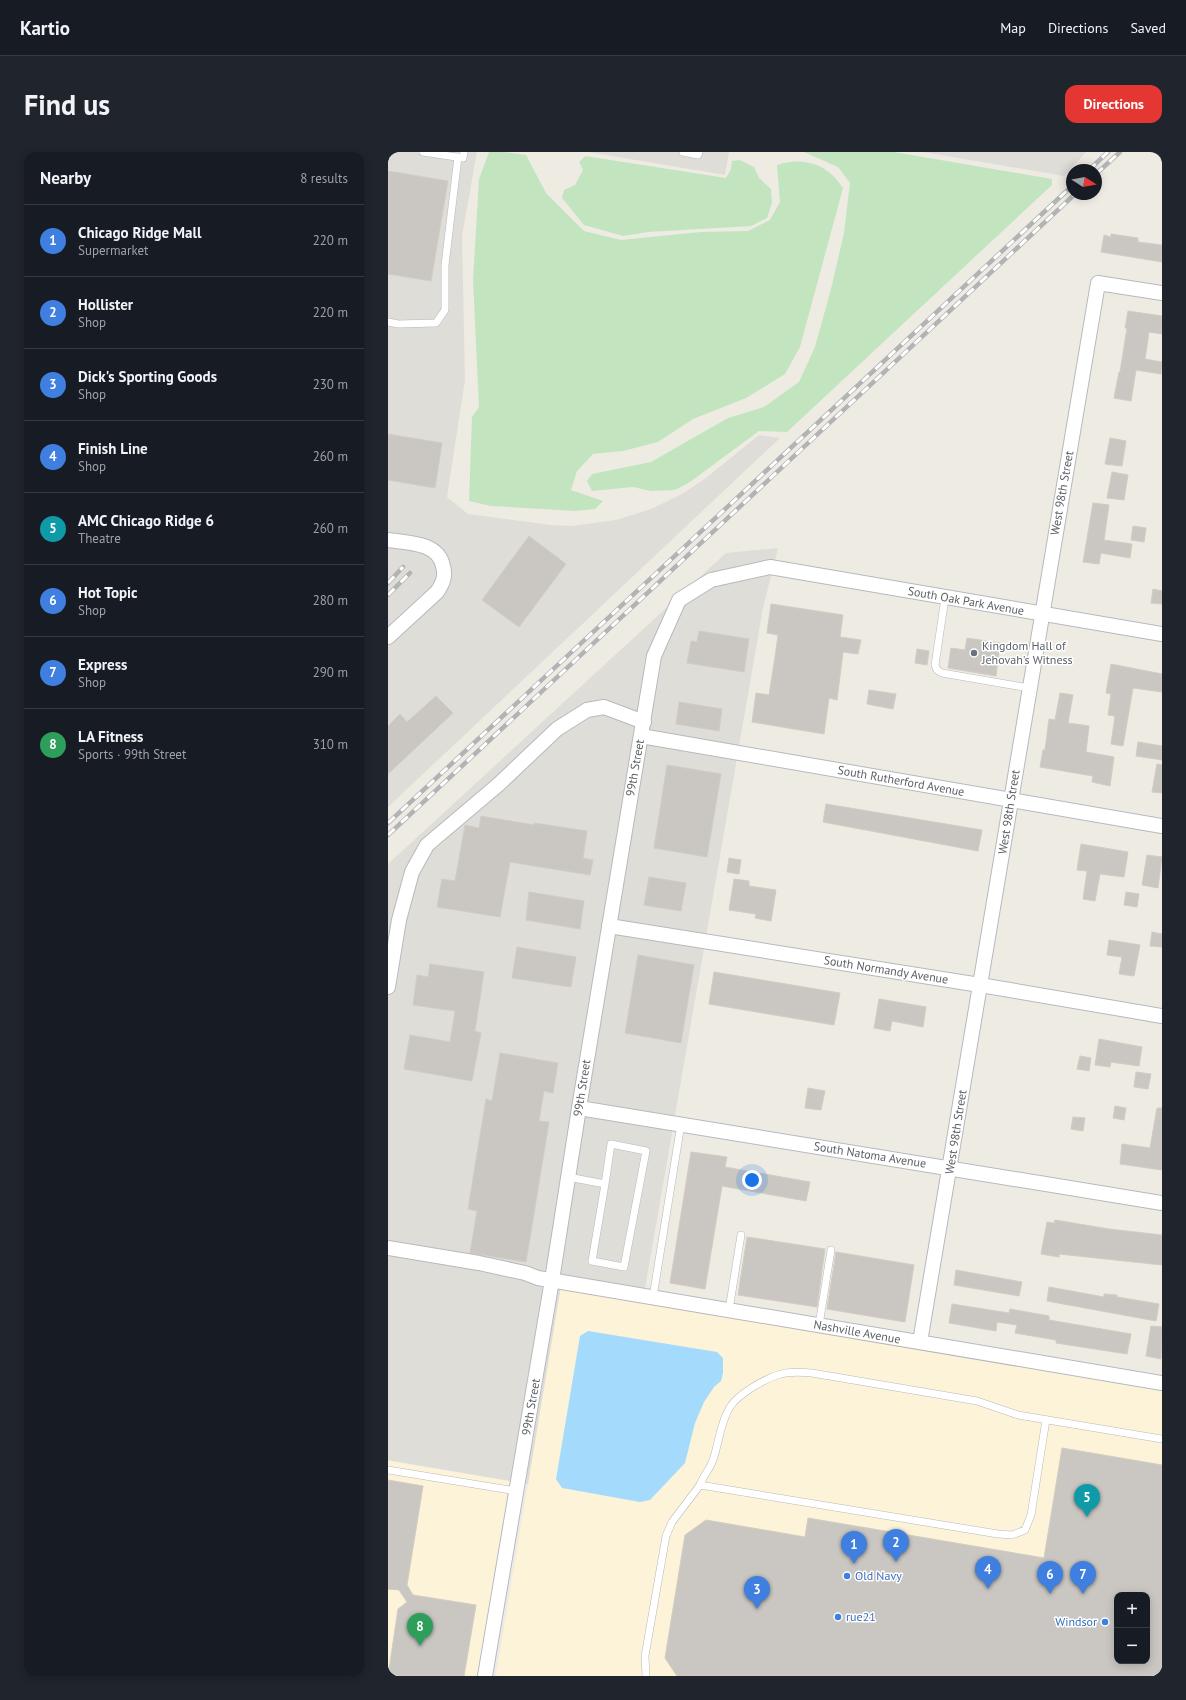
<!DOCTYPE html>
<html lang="en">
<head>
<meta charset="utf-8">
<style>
  :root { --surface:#171b24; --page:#20242c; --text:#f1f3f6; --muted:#9ea1a6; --line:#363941; --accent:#e43733 }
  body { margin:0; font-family:"PT Sans",sans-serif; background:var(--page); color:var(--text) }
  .controls { position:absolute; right:12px; bottom:12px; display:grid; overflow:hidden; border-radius:8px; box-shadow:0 2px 10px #0003 }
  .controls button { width:36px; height:36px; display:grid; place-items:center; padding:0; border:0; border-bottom:1px solid var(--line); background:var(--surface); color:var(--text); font:20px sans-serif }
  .compass { position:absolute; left:678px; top:12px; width:36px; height:36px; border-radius:50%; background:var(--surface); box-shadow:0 2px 10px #0003; rotate:101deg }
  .you { position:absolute; left:364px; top:1028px; width:14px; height:14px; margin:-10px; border:3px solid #fff; border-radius:50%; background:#1a73e8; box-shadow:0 0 0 6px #1a73e833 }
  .badge { display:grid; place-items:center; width:26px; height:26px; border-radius:50%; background:var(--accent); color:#fff; font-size:13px; font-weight:700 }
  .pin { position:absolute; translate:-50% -33px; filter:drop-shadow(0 1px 2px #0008) }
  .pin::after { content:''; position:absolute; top:21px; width:14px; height:12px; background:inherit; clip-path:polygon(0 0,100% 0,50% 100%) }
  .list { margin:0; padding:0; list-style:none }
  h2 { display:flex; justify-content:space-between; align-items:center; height:52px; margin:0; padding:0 16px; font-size:17px }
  h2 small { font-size:13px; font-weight:400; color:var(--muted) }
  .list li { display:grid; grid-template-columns:26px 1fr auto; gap:12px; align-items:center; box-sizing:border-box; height:72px; padding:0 16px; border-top:1px solid var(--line) }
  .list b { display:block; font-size:15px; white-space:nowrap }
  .list p { margin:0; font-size:13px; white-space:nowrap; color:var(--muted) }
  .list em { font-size:13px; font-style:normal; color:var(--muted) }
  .map { position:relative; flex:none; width:774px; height:1524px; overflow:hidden; border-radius:12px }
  header { display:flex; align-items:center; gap:24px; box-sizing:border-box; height:56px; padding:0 20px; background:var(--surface); border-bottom:1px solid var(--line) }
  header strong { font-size:19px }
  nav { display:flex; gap:22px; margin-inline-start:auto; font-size:14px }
  .intro { display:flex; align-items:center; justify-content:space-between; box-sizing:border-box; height:96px; padding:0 24px }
  h1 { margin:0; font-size:28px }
  .button { padding:10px 18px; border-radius:12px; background:var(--accent); color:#fff; font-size:14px; font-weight:700 }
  main { display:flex; gap:24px; padding:0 24px }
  aside { flex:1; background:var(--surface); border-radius:12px; box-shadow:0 2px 10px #0003 }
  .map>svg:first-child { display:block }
</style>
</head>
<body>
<header>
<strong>Kartio</strong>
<nav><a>Map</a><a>Directions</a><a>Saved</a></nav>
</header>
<div class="intro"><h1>Find us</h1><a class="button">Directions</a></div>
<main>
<aside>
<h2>Nearby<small>8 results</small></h2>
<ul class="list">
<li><span class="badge" style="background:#3f7fe0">1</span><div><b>Chicago Ridge Mall</b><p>Supermarket</p></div><em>220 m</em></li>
<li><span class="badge" style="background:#3f7fe0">2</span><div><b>Hollister</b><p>Shop</p></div><em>220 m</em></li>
<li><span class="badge" style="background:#3f7fe0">3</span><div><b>Dick's Sporting Goods</b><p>Shop</p></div><em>230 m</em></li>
<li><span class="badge" style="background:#3f7fe0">4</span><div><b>Finish Line</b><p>Shop</p></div><em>260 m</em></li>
<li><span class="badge" style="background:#0f9aa8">5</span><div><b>AMC Chicago Ridge 6</b><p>Theatre</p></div><em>260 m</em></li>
<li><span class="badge" style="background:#3f7fe0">6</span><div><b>Hot Topic</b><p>Shop</p></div><em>280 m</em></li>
<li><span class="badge" style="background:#3f7fe0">7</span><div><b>Express</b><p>Shop</p></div><em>290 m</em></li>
<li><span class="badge" style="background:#2e9e5b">8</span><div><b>LA Fitness</b><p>Sports · 99th Street</p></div><em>310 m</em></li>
</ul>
</aside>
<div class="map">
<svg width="774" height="1524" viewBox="0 0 774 1524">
  <rect width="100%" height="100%" fill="#eeebe3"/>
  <g fill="#fdf3d9" fill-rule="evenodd">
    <path d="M173,1134L774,1236V1524H108ZM729,1443H759V1509H729Z"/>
    <polygon points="0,1309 122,1329 90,1524 0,1524"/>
  </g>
  <g fill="#dfddd8">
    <polygon points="0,0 89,0 74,84 77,228 59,345 80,362 163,373 183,374 228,368 263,357 294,342 318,326 371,283 392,286 0,655"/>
    <polygon points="200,0 341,0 337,23"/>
    <polygon points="535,0 698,0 676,24"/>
    <polygon points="390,396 375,456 255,1148 173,1134 140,1332 0,1308 0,712 338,401"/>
  </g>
  <g fill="#c2e5c0">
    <path d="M101,0H116L138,3L158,41L196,79L233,88L313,80L360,79L382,68L392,50L389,13C416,4 440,12 455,36L412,195L397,222L358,246L305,267L270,290L235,299L205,302L189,319L183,338L215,349L207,357L188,359L103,354L81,349L84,265L91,255L85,128L91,27Z"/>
    <polygon points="416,0 506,0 664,27 664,33 399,280 371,279 302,330 287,338 263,339 245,335 204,339 199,329 204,322 263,310 340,266 376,255 411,230 427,195 443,137 456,81 462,31 450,15"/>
    <polygon points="197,4 338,26 343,17 344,9 352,8 366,15 371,26 383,37 384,51 379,66 363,74 260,80 235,84 196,73 174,46 176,38 187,33 195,18 191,10"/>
  </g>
  <polygon fill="#a4dbfc" points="200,1179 329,1200 335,1206 335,1221 333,1229 326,1235 316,1250 307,1271 297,1311 262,1348 252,1350 174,1336 168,1327 192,1184"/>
  <g fill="#cac7c3" stroke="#d2ccc2" fill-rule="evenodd">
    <polygon points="0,19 60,29 43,129 0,122"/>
    <polygon points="723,82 750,86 750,90 774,93 774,110 713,100 716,83 723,85"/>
    <polygon points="740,159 774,164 774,182 761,180 757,207 774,210 773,222 748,218 743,249 726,246 731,220 732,220 739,176 737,176"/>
    <polygon points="0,282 54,291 47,336 0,328"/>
    <polygon points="722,286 738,289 734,314 717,312"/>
    <polygon points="724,320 740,323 736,348 719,346"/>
    <polygon points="705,351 721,353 716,388 744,392 742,406 713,401 711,412 695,410"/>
    <polygon points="745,374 758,376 756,390 743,388"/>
    <polygon points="141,384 178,412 131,475 94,448"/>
    <polygon points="765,437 774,439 774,452 763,451"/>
    <polygon points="383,452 455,463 452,485 473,488 470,502 455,500 449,548 441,546 436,582 364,570 368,541 381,543 387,505 390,483 379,481"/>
    <polygon points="311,479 361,487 356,520 299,511 303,489 309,490"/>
    <polygon points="579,486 612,491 608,524 560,516 563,496 577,498"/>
    <polygon points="529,497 541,499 539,513 527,511"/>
    <polygon points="723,512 774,522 774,540 745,536 735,594 723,592 727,564 720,563 723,542 718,541"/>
    <polygon points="481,538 508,542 505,557 479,552"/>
    <polygon points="672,541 685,543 680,571 701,574 698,600 726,605 722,634 704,630 705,624 652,615 655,598 657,598 661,567 667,568"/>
    <polygon points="48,544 65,561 0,622 0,574 12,562 19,570"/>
    <polygon points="291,550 334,557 331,579 288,572"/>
    <polygon points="750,590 774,594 774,608 748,604"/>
    <polygon points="769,612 774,613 774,641 764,640"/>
    <polygon points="279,613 333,622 319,705 266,696"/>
    <polygon points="438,652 594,678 590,699 435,670"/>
    <polygon points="93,664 146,673 146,671 199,679 195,706 205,708 202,723 122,710 112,765 49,755 54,727 67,729 77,673 91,676"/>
    <polygon points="693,692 740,700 736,725 712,722 707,749 695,747 699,719 689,718"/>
    <polygon points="759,703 774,705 770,736 754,733"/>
    <polygon points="341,706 353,708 351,722 339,720"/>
    <polygon points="261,725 298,731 293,759 256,753"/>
    <polygon points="346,727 361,729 361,734 388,738 383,769 367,766 368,762 341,758"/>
    <polygon points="141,740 196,749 192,777 138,768"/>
    <polygon points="738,740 751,742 749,755 736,753"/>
    <polygon points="764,780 774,782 774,795 762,794"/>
    <polygon points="721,788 752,793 746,824 731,822 734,805 719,803"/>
    <polygon points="129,795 188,805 183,835 124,826"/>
    <polygon points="250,803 306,813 293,891 237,881"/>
    <polygon points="42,812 96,820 87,879 93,881 84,929 16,917 22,883 62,890 67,859 25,853 29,823 40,825"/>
    <polygon points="326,820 452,841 446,873 321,852"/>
    <polygon points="491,847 538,855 535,875 504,869 502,879 486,876"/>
    <polygon points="711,887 754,895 751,914 723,910 722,915 707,913"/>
    <polygon points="112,901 170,911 165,941 156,939 151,969 161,970 138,1110 82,1101 89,1059 80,1057 98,947 104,949"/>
    <polygon points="692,904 703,906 701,919 689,917"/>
    <polygon points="748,920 763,922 760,937 746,935"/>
    <polygon points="420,936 437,939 433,958 417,956"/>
    <polygon points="727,954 738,956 736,968 725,966"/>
    <polygon points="769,956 774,956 774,1018 732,1012 734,992 762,996"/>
    <polygon points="685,965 697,966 695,979 683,977"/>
    <polygon points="303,1000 339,1005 337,1015 422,1030 418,1049 334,1034 317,1137 282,1131"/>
    <polygon points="667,1068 721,1077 774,1083 774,1113 671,1102 671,1105 653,1102 659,1070 666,1071"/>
    <polygon points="359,1085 437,1097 429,1155 350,1143"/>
    <polygon points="448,1100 526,1113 517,1170 439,1157"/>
    <polygon points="568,1118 634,1130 631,1144 566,1133"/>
    <polygon points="661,1135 716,1145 716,1142 729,1143 729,1145 771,1152 768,1169 659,1149"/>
    <polygon points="564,1152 621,1161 622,1157 661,1164 661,1168 743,1182 739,1202 668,1191 668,1188 627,1181 629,1173 609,1170 608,1179 561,1171"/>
    <polygon points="763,1174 774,1175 773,1207 758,1204"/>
    <path d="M674,1296L774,1313V1524H289L277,1506L297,1383L318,1368L417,1385L420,1366L656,1406ZM729,1443H759V1509H729Z"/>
    <polygon points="0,1328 35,1334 19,1433 25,1443 88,1453 76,1524 0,1524 10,1457 19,1450 11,1438 0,1437"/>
  </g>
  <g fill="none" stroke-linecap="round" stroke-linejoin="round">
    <g stroke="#b6b9bd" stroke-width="8">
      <g id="service">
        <polyline points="35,0 75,6 76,0"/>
        <polyline points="295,0 310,3 311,0"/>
        <polyline points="0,170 10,172 48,171 57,158 57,113 70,5"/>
        <polyline points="557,446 547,513 549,518 554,521 641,536"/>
        <polyline points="180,1025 217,1032 223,992 258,999 236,1115 204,1109 217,1032"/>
        <polyline points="265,1145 293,972"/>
        <polyline points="341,1158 353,1083"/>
        <polyline points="431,1173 443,1098"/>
        <polyline points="0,1318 128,1339"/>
        <polyline points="312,1333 610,1382 624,1383 637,1378 643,1363 658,1268"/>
        <path d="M258,1524L257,1504L278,1384L284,1370L312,1333C315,1324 322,1317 325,1308C331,1291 332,1271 342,1255C350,1242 378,1226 393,1222C403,1219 414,1220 424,1221L589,1249L630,1263L774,1287"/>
      </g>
    </g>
    <g stroke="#b6b9bd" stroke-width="16">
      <g id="minor">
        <path d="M0,388C20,391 50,390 55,414C58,424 55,431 49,440L0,485"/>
        <polyline points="253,584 774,674"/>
        <polyline points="221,774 592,833 774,864"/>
        <polyline points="0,835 11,768 24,720 39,693 111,632 169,577 199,558 216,555 256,570"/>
        <polyline points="191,956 774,1051"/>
        <polyline points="0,1096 91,1111 137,1121 150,1126 774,1231"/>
        <polyline points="532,1190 710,131 774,141"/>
        <polyline points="97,1524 164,1128 191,956 266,504 291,448 323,428 382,415 774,482"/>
      </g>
    </g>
    <use href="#service" stroke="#fff" stroke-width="7"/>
    <use href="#minor" stroke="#fff" stroke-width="14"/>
    <g stroke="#b2b3b4" stroke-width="4.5">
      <g id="rail">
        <polyline points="701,18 720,0"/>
        <polyline points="708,22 732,0"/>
        <polyline points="0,431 15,415"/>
        <polyline points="0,443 22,421"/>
        <polyline points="0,671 684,34"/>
        <polyline points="0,683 687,42"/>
      </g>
    </g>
    <use href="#rail" stroke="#fff" stroke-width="3" stroke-dasharray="9" stroke-linecap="butt"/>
  </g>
  <circle fill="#6b7280" stroke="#fff" stroke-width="1.5" cx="586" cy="501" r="4"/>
  <g fill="#3f7fe0" stroke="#fff" stroke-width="1.5">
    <circle cx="459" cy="1424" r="4"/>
    <circle cx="450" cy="1465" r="4"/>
    <circle cx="717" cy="1470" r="4"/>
  </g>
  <g text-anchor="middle" stroke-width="3" stroke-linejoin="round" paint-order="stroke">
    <g font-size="12" fill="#5b5f64" stroke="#fff">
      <text transform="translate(674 341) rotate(-80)" y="4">West 98th Street</text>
      <text transform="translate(578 449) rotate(10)" y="4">South Oak Park Avenue</text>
      <text transform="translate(247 616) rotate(-80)" y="4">99th Street</text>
      <text transform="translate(513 629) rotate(10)" y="4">South Rutherford Avenue</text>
      <text transform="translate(621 660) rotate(-81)" y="4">West 98th Street</text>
      <text transform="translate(498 818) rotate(9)" y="4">South Normandy Avenue</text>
      <text transform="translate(194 936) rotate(-81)" y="4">99th Street</text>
      <text transform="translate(568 980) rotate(-81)" y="4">West 98th Street</text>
      <text transform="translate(482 1003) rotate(9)" y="4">South Natoma Avenue</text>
      <text transform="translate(469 1180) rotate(10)" y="4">Nashville Avenue</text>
      <text transform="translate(143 1255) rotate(-80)" y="4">99th Street</text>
    </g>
    <g font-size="12" fill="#5b616d" stroke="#fff" text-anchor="start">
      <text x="594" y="498">Kingdom Hall of<tspan x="594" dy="14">Jehovah's Witness</tspan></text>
    </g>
    <g font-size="12" fill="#366cbe" stroke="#fff" text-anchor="start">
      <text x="467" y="1428">Old Navy</text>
      <text x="458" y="1469">rue21</text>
      <text x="709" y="1474" text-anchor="end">Windsor</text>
    </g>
  </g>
</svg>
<div class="controls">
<button>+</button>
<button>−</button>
</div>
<svg class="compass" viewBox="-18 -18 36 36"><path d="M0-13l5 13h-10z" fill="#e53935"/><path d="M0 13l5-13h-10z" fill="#9ea1a6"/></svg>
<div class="you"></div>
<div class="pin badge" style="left:466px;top:1412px;background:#3f7fe0">1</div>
<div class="pin badge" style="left:508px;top:1410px;background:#3f7fe0">2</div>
<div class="pin badge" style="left:369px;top:1457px;background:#3f7fe0">3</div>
<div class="pin badge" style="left:600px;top:1437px;background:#3f7fe0">4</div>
<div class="pin badge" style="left:699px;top:1365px;background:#0f9aa8">5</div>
<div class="pin badge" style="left:662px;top:1442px;background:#3f7fe0">6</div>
<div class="pin badge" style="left:695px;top:1442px;background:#3f7fe0">7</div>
<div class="pin badge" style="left:32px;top:1494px;background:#2e9e5b">8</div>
</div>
</main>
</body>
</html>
